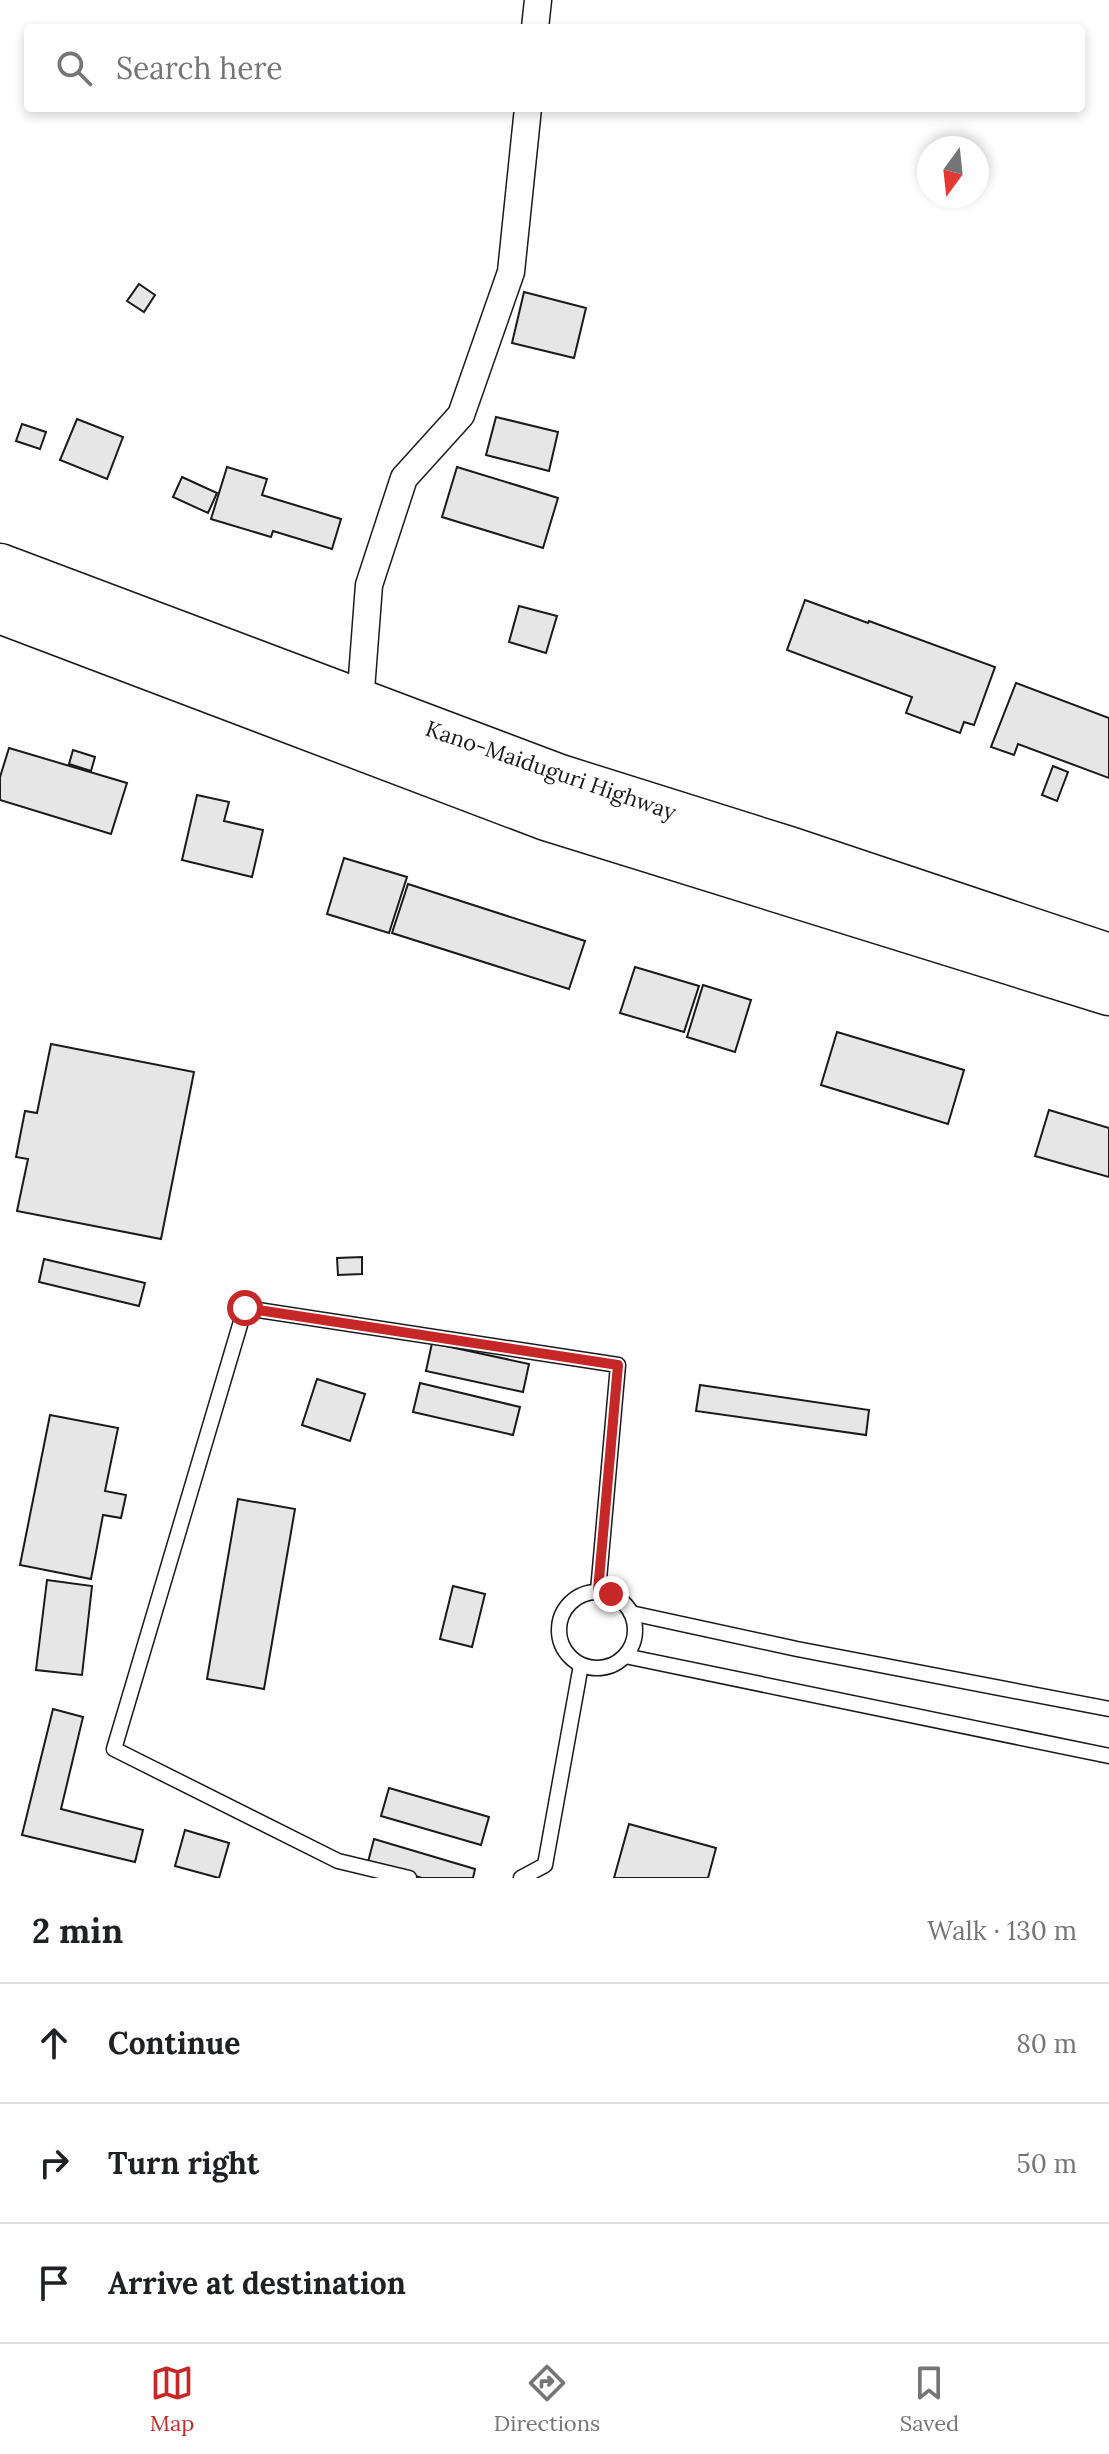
<!DOCTYPE html>
<html lang="en">
<head>
<meta charset="utf-8">
<style>
  :root { --surface:#fff; --page:#f6f6f6; --text:#202124; --muted:#757577; --line:#e0e0e0; --accent:#c62828 }
  body { margin:0; font-family:Lora,serif; background:var(--page); color:var(--text) }
  .compass { position:absolute; left:917px; top:136px; width:72px; height:72px; border-radius:50%; background:var(--surface); box-shadow:0 4px 12px #0003; rotate:195deg }
  .stop { position:absolute; width:24px; height:24px; margin:-18px; border:6px solid #c62828; border-radius:50%; background:#fff }
  .stop.end { background:#c62828; border-color:#fff; box-shadow:0 2px 8px #0008 }
  .list { margin:0; padding:0; list-style:none }
  h2 { display:flex; justify-content:space-between; align-items:center; height:104px; margin:0; padding:0 32px; font-size:34px }
  h2 small { font-size:26px; font-weight:400; color:var(--muted) }
  .list li { display:grid; grid-template-columns:52px 1fr auto; gap:24px; align-items:center; box-sizing:border-box; height:120px; padding:0 32px; border-top:2px solid var(--line) }
  .list b { display:block; font-size:30px; white-space:nowrap }
  .list em { font-size:26px; font-style:normal; color:var(--muted) }
  .icon { flex:none; width:44px; height:44px; fill:none; stroke:currentColor; stroke-width:2; stroke-linecap:round; stroke-linejoin:round }
  .map { position:relative; flex:none; width:1109px; height:1878px; overflow:hidden }
  .search { position:absolute; background:var(--surface); box-shadow:0 4px 12px #0003; left:24px; right:24px; top:24px; height:88px; display:flex; align-items:center; gap:20px; box-sizing:border-box; padding:0 28px; border-radius:8px; color:var(--muted); font-size:30px }
  .sheet { height:464px; background:var(--surface) }
  nav { display:flex; justify-content:space-around; align-items:center; box-sizing:border-box; height:112px; border-top:2px solid var(--line); background:var(--surface); font-size:22px; color:var(--muted) }
  nav a { display:grid; justify-items:center; gap:4px }
  nav .on { color:var(--accent) }
  .map>svg:first-child { display:block }
</style>
</head>
<body>
<div class="map">
<svg width="1109" height="1878" viewBox="0 0 1109 1878">
  <rect width="100%" height="100%" fill="#fff"/>
  <g fill="#e6e6e6" stroke="#1a1a1a" stroke-width="2">
    <polygon points="139,284 155,295 144,312 127,301"/>
    <polygon points="524,292 586,308 574,358 512,343"/>
    <polygon points="496,417 558,432 549,471 486,455"/>
    <polygon points="77,419 123,437 107,479 60,460"/>
    <polygon points="22,424 46,432 40,449 16,441"/>
    <polygon points="227,467 267,479 262,495 341,519 332,549 273,531 271,537 211,519"/>
    <polygon points="457,467 558,498 543,548 442,517"/>
    <polygon points="182,477 217,493 208,513 173,497"/>
    <polygon points="805,600 868,623 869,621 995,667 974,725 964,722 960,733 906,713 912,697 787,650"/>
    <polygon points="519,606 557,616 546,653 509,642"/>
    <polygon points="1016,683 1109,718 1109,778 1018,744 1014,755 991,747"/>
    <polygon points="9,748 127,783 111,834 0,800 0,777"/>
    <polygon points="73,750 95,757 91,771 69,764"/>
    <polygon points="1053,766 1068,772 1057,801 1042,795"/>
    <polygon points="197,795 229,802 224,821 263,830 252,877 182,860"/>
    <polygon points="344,858 407,877 389,933 327,914"/>
    <polygon points="408,884 585,941 569,989 392,933"/>
    <polygon points="635,967 699,986 684,1032 620,1013"/>
    <polygon points="703,985 751,1000 735,1052 687,1037"/>
    <polygon points="837,1032 964,1070 948,1124 821,1085"/>
    <polygon points="51,1044 194,1072 161,1239 17,1211 28,1159 16,1157 25,1111 37,1113"/>
    <polygon points="1049,1110 1109,1128 1109,1177 1035,1156"/>
    <polygon points="362,1257 362,1274 338,1275 337,1258"/>
    <polygon points="44,1259 145,1283 139,1306 39,1282"/>
    <polygon points="432,1343 529,1364 523,1392 426,1371"/>
    <polygon points="317,1379 365,1394 350,1441 302,1425"/>
    <polygon points="420,1383 520,1407 513,1435 413,1412"/>
    <polygon points="700,1385 869,1410 866,1435 696,1411"/>
    <polygon points="50,1415 118,1428 105,1491 126,1495 121,1518 103,1515 91,1579 20,1565"/>
    <polygon points="238,1499 295,1509 264,1689 207,1679"/>
    <polygon points="47,1580 92,1586 82,1675 36,1670"/>
    <polygon points="453,1586 485,1594 472,1647 440,1639"/>
    <polygon points="53,1709 83,1717 61,1809 143,1830 135,1862 22,1835"/>
    <polygon points="389,1788 489,1817 481,1845 381,1816"/>
    <polygon points="629,1824 716,1848 708,1878 614,1878"/>
    <polygon points="185,1830 229,1843 219,1878 175,1866"/>
    <polygon points="374,1839 475,1869 473,1878 422,1878 368,1862"/>
  </g>
  <g fill="none" stroke-linecap="round" stroke-linejoin="round">
    <g stroke="#1a1a1a" stroke-width="17">
      <g id="service">
        <circle cx="597" cy="1630" r="38"/>
        <polyline points="631,1613 797,1649 1109,1709"/>
        <polyline points="625,1656 1109,1756"/>
        <polyline points="409,1878 338,1861 114,1749 245,1308 618,1365 598,1591"/>
        <polyline points="521,1878 545,1865 581,1665"/>
      </g>
    </g>
    <g stroke="#1a1a1a" stroke-width="29">
      <g id="minor">
        <polyline points="535,28 538,0"/>
        <polyline points="360,703 369,585 404,478 461,415 511,272 528,108"/>
      </g>
    </g>
    <g stroke="#1a1a1a" stroke-width="47">
      <g id="trunk">
        <polyline points="0,566 560,777 789,849 1109,956"/>
        <polyline points="0,611 546,818 1109,993"/>
      </g>
    </g>
    <use href="#service" stroke="#fff" stroke-width="14"/>
    <use href="#minor" stroke="#fff" stroke-width="26"/>
    <use href="#trunk" stroke="#fff" stroke-width="44"/>
  </g>
  <g fill="none" stroke-linecap="round" stroke-linejoin="round">
    <polyline stroke="#c62828" stroke-width="10" points="245,1308 618,1365 598,1591 611,1594"/>
  </g>
  <g text-anchor="middle" stroke-width="6" stroke-linejoin="round" paint-order="stroke">
    <g font-size="22" fill="#1a1a1a" stroke="#fff">
      <text transform="translate(551 770) rotate(19)" y="8">Kano-Maiduguri Highway</text>
    </g>
  </g>
</svg>
<svg class="compass" viewBox="-18 -18 36 36"><path d="M0-13l5 13h-10z" fill="#e53935"/><path d="M0 13l5-13h-10z" fill="#757577"/></svg>
<div class="stop" style="left:245px;top:1308px"></div>
<div class="stop end" style="left:611px;top:1594px"></div>
<div class="search"><svg class="icon" aria-label="search" viewBox="0 0 24 24"><circle cx="10" cy="10" r="6"/><path d="M15 15l6 6"/></svg>Search here</div>
</div>
<section class="sheet">
<h2>2 min<small>Walk · 130 m</small></h2>
<ul class="list">
<li><svg class="icon" aria-label="ahead" viewBox="0 0 24 24"><path d="M12 20V5M6 11l6-6 6 6"/></svg><div><b>Continue</b></div><em>80 m</em></li>
<li><svg class="icon" aria-label="right" viewBox="0 0 24 24"><path d="M7 20v-9h11M14 6l5 5-5 5"/></svg><div><b>Turn right</b></div><em>50 m</em></li>
<li><svg class="icon" aria-label="arrive" viewBox="0 0 24 24"><path d="M6 21V4h12l-3 4 3 4H6"/></svg><div><b>Arrive at destination</b></div></li>
</ul>
</section>
<nav>
<a class="on"><svg class="icon" aria-label="map" viewBox="0 0 24 24"><path d="M3 6l6-2 6 2 6-2v14l-6 2-6-2-6 2zM9 4v14M15 6v14"/></svg>Map</a>
<a><svg class="icon" aria-label="directions" viewBox="0 0 24 24"><path d="M12 3l9 9-9 9-9-9zM9 14v-3h6M13 9l2 2-2 2"/></svg>Directions</a>
<a><svg class="icon" aria-label="saved" viewBox="0 0 24 24"><path d="M7 4h10v16l-5-4-5 4z"/></svg>Saved</a>
</nav>
</body>
</html>
